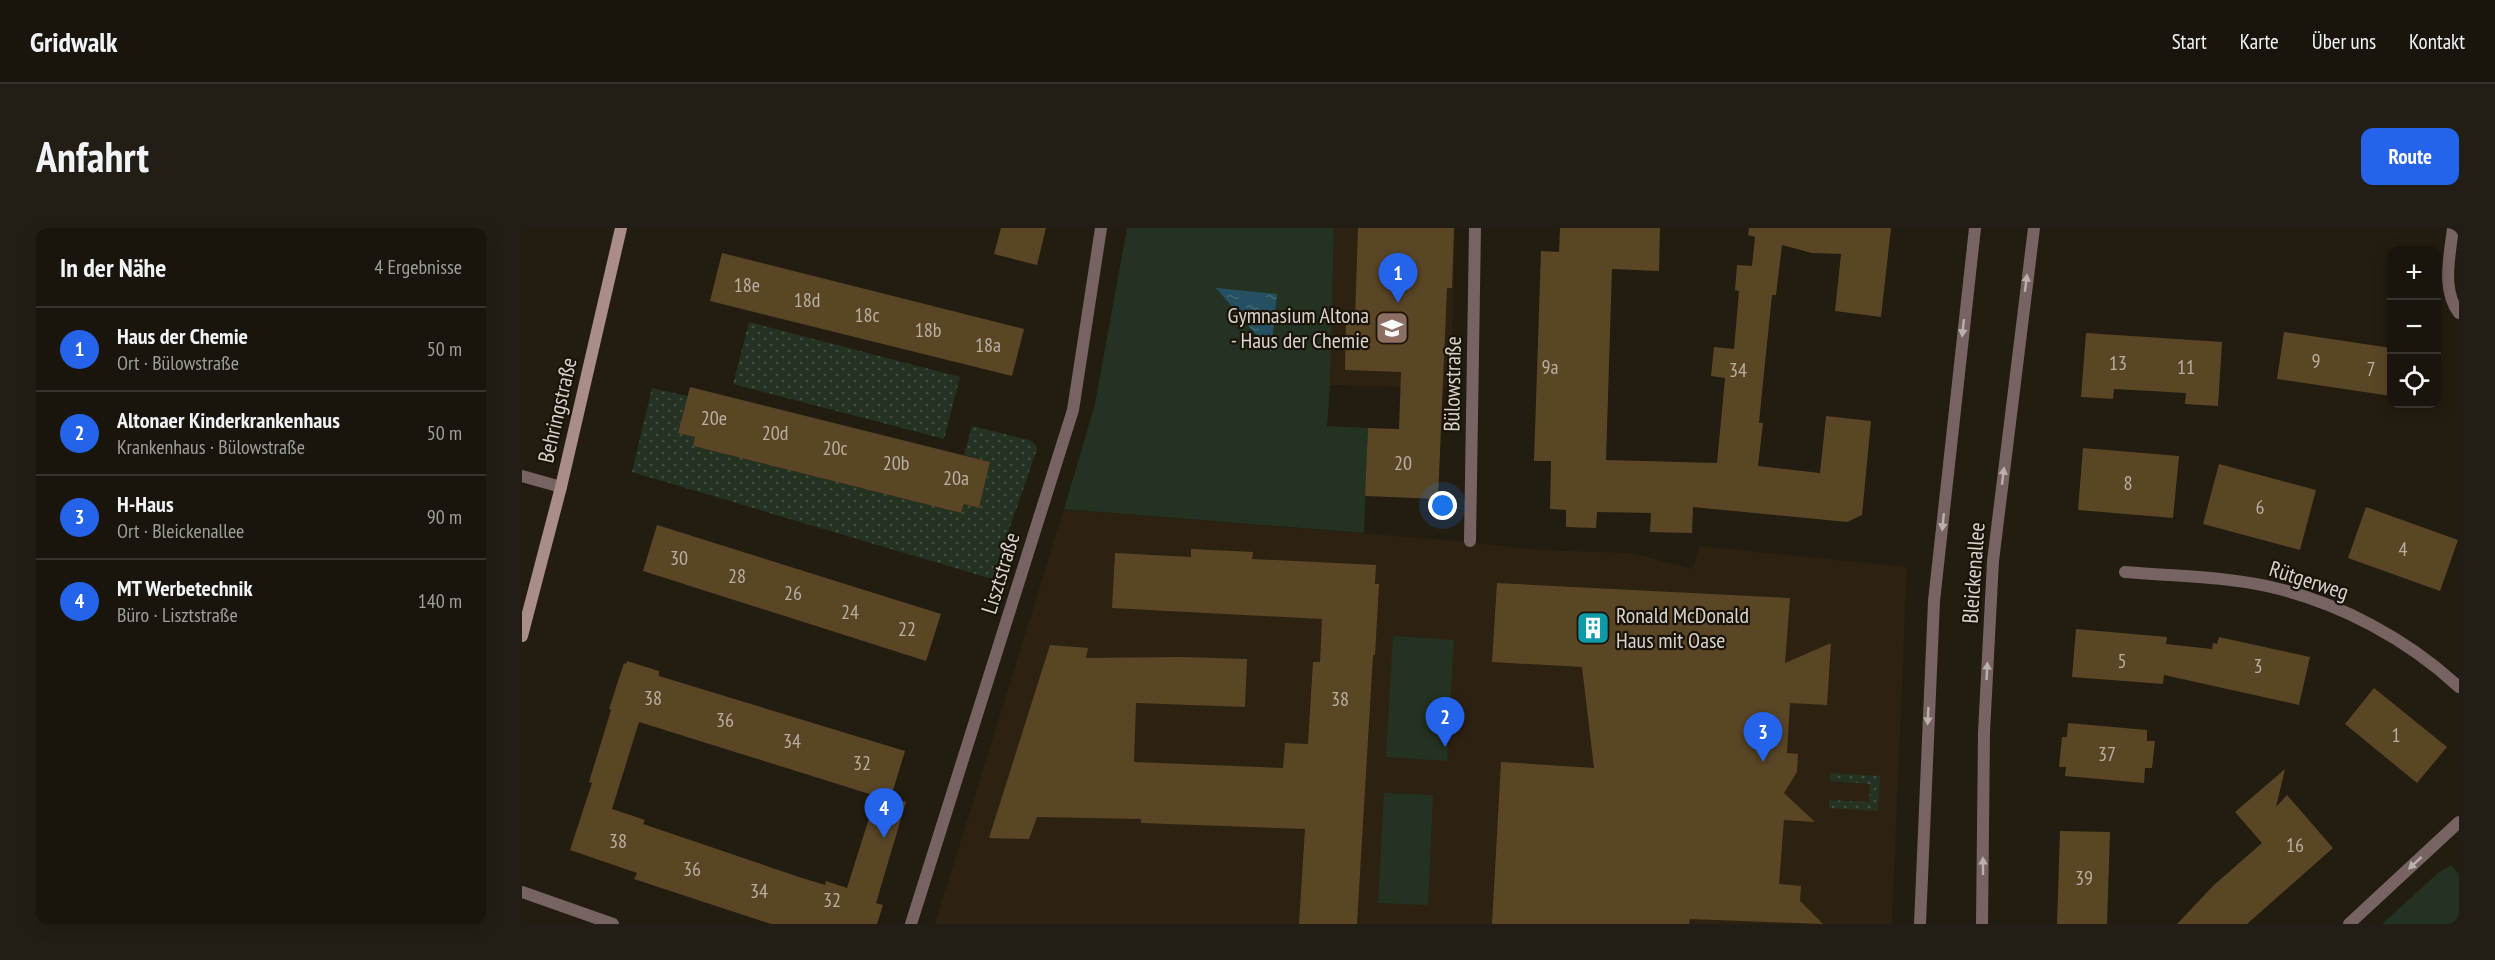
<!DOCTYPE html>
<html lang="de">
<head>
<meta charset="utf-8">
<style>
  :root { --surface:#1a150c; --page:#231e15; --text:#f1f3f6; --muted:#9f9f9d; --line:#38342d; --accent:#2563eb }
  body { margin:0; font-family:"PT Sans Narrow",sans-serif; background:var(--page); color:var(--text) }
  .controls { position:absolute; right:18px; top:18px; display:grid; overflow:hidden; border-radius:12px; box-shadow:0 3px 15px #0003 }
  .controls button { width:54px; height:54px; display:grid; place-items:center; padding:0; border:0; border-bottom:2px solid var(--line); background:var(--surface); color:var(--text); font:30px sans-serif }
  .you { position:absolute; left:921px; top:278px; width:21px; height:21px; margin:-15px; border:4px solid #fff; border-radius:50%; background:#1a73e8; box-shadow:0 0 0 9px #1a73e833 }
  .badge { display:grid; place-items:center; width:39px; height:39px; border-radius:50%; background:var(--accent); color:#fff; font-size:20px; font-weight:700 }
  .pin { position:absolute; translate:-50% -50px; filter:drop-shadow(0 2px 3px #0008) }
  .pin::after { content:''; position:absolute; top:32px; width:21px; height:18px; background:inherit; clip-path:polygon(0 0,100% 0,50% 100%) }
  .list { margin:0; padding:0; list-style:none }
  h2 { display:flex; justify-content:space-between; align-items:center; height:78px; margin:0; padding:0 24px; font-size:26px }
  h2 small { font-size:20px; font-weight:400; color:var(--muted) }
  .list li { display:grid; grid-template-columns:39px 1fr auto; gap:18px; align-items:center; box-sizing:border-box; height:84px; padding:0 24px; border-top:2px solid var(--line) }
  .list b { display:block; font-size:22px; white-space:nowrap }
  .list p { margin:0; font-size:20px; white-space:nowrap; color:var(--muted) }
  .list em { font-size:20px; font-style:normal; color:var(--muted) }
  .icon { flex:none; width:33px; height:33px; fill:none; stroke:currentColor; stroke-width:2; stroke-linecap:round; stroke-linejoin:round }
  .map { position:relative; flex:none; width:1937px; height:696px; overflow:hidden; border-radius:12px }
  header { display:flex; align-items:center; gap:36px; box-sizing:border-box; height:84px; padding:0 30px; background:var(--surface); border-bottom:2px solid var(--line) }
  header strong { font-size:28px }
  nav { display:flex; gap:33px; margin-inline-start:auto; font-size:21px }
  .intro { display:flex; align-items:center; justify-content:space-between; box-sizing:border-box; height:144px; padding:0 36px }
  h1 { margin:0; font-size:42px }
  .button { padding:15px 27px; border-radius:12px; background:var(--accent); color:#fff; font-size:21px; font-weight:700 }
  main { display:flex; gap:36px; padding:0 36px }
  aside { flex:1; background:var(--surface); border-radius:12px; box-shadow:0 3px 15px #0003 }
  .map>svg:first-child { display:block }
</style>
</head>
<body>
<header>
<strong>Gridwalk</strong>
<nav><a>Start</a><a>Karte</a><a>Über uns</a><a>Kontakt</a></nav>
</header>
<div class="intro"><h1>Anfahrt</h1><a class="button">Route</a></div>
<main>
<aside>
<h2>In der Nähe<small>4 Ergebnisse</small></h2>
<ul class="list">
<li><span class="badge">1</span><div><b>Haus der Chemie</b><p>Ort · Bülowstraße</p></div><em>50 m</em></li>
<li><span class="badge">2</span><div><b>Altonaer Kinderkrankenhaus</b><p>Krankenhaus · Bülowstraße</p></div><em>50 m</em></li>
<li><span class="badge">3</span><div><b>H-Haus</b><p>Ort · Bleickenallee</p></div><em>90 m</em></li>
<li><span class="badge">4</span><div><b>MT Werbetechnik</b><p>Büro · Lisztstraße</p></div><em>140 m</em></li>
</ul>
</aside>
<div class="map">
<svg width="1937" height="696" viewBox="0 0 1937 696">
  <defs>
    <pattern id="grass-dots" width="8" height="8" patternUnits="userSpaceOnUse" patternTransform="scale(1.5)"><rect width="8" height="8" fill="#243221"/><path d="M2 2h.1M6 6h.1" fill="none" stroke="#434f40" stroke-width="1.8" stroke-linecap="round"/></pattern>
    <pattern id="water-ripples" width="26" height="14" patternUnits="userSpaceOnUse" patternTransform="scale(1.5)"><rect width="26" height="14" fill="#245061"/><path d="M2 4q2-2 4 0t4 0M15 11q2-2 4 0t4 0" fill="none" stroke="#436876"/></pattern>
  </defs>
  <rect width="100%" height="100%" fill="#231c10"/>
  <g fill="#2d2211">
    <polygon points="812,0 933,0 929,160 808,157"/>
    <polygon points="542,281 935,313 1016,322 1109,325 1171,341 1177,318 1385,339 1370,696 413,696"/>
  </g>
  <g fill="url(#grass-dots)">
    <polygon points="227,94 438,149 422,211 211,156"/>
    <polygon points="130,160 166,168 156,205 173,209 171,218 439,285 442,276 457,280 468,234 442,227 450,198 507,212 514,217 515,221 470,351 110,244"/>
    <polygon points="1308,545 1358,548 1356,583 1307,580 1307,572 1347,574 1348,556 1308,553"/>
  </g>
  <g fill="#243221">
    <polygon points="605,0 812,0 808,157 805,198 846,200 842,305 542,281 573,176"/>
    <polygon points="871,408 932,412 925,533 864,529"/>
    <polygon points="862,565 911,567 906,677 856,675"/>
    <polygon points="1929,637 1937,646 1937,696 1860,696 1916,645"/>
  </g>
  <polygon fill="url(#water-ripples)" points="694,60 755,66 749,124"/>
  <g fill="#5a4625" fill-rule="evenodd">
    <polygon points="479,0 524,0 515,37 472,26"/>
    <polygon points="836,0 932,0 930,60 925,60 916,271 843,268 846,200 877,201 879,144 823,142 824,91 833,91"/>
    <polygon points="1038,0 1138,0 1137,43 1090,41 1084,232 1195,235 1203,150 1189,148 1192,119 1212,121 1217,63 1213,62 1215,37 1230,38 1233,9 1226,7 1227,0 1369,0 1359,89 1313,83 1319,26 1290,25 1260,17 1254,67 1250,67 1243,135 1237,195 1241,195 1236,238 1298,245 1304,188 1349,193 1340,287 1325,294 1171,279 1170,305 1128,304 1129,285 1075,284 1074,300 1044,299 1044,282 1028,281 1029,233 1012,233 1019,23 1037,24"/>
    <polygon points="200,25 502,101 490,148 188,73"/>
    <polygon points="1762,104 1869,120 1869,168 1755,151"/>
    <polygon points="1564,105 1700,114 1696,178 1663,176 1664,165 1629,163 1592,161 1591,171 1559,169"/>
    <polygon points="168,159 468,234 457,280 442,276 439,285 171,218 173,209 156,205"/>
    <polygon points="1561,220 1657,228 1651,290 1556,282"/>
    <polygon points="1697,236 1794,262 1778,322 1681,296"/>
    <polygon points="1844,279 1936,312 1918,363 1826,330"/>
    <polygon points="135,297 419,386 404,433 121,343"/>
    <polygon points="669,321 731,324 730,331 854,337 853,356 857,356 853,427 851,427 835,696 777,696 783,601 619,595 619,591 515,589 507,611 467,610 528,417 566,420 564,430 659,429 725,431 723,479 614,475 612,534 761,540 763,515 786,516 791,434 798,434 800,391 590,380 593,325 669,329"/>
    <polygon points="975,355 1268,370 1263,435 1309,415 1305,477 1268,475 1265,525 1276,526 1275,544 1262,565 1293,594 1262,592 1257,656 1279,658 1278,673 1301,696 1168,691 1167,696 970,696 979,534 1072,540 1060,439 970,434"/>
    <polygon points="1554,401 1645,409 1644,416 1690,421 1691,415 1695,416 1697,409 1788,429 1777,477 1642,447 1641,456 1550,449"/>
    <path d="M105,433L137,443V448L383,523L369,569L384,574L354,675L361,677L355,696H249L112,651L115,645L48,622L70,555L67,554L89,482L87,481L102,435L104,436ZM117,494L354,568L325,660L304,653L303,657L280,650L121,596L123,592L90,581Z"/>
    <polygon points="1852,460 1925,519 1895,555 1823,496"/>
    <polygon points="1546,495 1625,502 1625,513 1633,513 1630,540 1623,540 1622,555 1543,548 1544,539 1537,539 1540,509 1545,509"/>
    <polygon points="1763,541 1754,579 1765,567 1811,620 1725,696 1655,696 1692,657 1740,615 1713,584"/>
    <polygon points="1538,603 1588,604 1585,696 1535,696"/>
  </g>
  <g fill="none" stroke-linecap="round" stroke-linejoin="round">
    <g stroke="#776362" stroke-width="12">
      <path d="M1931,0C1928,27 1919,62 1937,85"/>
      <polyline points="0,248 39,259"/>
      <polyline points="948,313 953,0"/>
      <path d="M1603,344C1651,348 1701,348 1749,359C1818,375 1885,411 1937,459"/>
      <polyline points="0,664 91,696"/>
      <polyline points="389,696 551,182 579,0"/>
      <polyline points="1398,696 1412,373 1453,0"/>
      <polyline points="1460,696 1462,504 1471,333 1512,0"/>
      <polyline points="1827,696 1937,594"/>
    </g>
    <polyline stroke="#aa8c89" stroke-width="12" points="0,408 39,259 99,0"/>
  </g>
  <defs><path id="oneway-solid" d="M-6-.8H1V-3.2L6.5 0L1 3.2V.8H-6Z" transform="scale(1.5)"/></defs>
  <g fill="#bbb1ac">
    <use href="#oneway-solid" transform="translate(1504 55) rotate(-83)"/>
    <use href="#oneway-solid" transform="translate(1441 100) rotate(96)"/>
    <use href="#oneway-solid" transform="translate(1481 248) rotate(-83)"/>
    <use href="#oneway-solid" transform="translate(1421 294) rotate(96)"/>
    <use href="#oneway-solid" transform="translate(1465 443) rotate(-87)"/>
    <use href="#oneway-solid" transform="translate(1406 488) rotate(93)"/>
    <use href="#oneway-solid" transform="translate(1893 635) rotate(137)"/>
    <use href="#oneway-solid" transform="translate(1461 638) rotate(-90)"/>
  </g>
  <defs>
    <g id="school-square" transform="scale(1.725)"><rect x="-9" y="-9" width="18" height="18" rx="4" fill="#8d6e63" stroke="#1a1308"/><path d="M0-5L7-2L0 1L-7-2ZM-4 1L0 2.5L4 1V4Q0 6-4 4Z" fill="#fff"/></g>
    <g id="building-square" transform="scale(1.725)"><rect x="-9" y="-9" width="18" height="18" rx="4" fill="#0f9aa8" stroke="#1a1308"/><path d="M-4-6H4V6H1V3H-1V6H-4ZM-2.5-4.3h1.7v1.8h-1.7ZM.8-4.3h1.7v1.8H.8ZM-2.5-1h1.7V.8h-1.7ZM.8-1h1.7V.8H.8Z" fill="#fff"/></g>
  </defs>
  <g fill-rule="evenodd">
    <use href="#school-square" x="870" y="100"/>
    <use href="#building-square" x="1071" y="400"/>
  </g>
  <g text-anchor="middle" stroke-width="4.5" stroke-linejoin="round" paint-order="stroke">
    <g font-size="20" fill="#b8b0a2">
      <text x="225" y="64">18e</text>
      <text x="285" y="79">18d</text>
      <text x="345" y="94">18c</text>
      <text x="406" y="109">18b</text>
      <text x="466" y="124">18a</text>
      <text x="1794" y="140">9</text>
      <text x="1596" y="142">13</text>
      <text x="1028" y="146">9a</text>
      <text x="1664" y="146">11</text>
      <text x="1849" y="148">7</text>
      <text x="1216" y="149">34</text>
      <text x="192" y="197">20e</text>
      <text x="253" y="212">20d</text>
      <text x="313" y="227">20c</text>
      <text x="374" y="242">20b</text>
      <text x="881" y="242">20</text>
      <text x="434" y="257">20a</text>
      <text x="1606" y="262">8</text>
      <text x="1738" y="286">6</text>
      <text x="1881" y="328">4</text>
      <text x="157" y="337">30</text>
      <text x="215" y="355">28</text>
      <text x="271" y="372">26</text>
      <text x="328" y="391">24</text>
      <text x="385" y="408">22</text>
      <text x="1600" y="440">5</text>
      <text x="1736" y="445">3</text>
      <text x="131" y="477">38</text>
      <text x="818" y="478">38</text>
      <text x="203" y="499">36</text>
      <text x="1874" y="514">1</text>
      <text x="270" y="520">34</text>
      <text x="1585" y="533">37</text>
      <text x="340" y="542">32</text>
      <text x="96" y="620">38</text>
      <text x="1773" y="624">16</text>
      <text x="170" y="648">36</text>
      <text x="1562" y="657">39</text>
      <text x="237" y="670">34</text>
      <text x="310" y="679">32</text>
    </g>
    <g font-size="22" fill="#d8d3cc" stroke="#1a1308" text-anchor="end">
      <text x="847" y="95">Gymnasium Altona<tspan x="847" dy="25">- Haus der Chemie</tspan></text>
      <text x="1094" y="395" text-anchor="start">Ronald McDonald<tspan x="1094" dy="25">Haus mit Oase</tspan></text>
    </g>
    <g font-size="22" fill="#d8d3cc" stroke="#1a1308">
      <text transform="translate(930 156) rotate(-89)" y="8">Bülowstraße</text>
      <text transform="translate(35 182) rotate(-77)" y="8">Behringstraße</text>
      <text transform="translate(478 345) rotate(-73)" y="8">Lisztstraße</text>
      <text transform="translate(1451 345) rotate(-86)" y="8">Bleickenallee</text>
      <text transform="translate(1787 352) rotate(18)" y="8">Rütgerweg</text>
    </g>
  </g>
</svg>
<div class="controls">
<button>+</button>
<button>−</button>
<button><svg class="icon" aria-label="locate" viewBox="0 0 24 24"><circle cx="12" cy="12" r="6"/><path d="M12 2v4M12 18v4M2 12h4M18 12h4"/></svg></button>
</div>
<div class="you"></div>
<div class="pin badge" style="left:876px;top:75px">1</div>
<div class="pin badge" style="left:923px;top:519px">2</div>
<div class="pin badge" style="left:1241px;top:534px">3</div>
<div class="pin badge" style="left:362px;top:610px">4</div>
</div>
</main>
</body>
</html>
